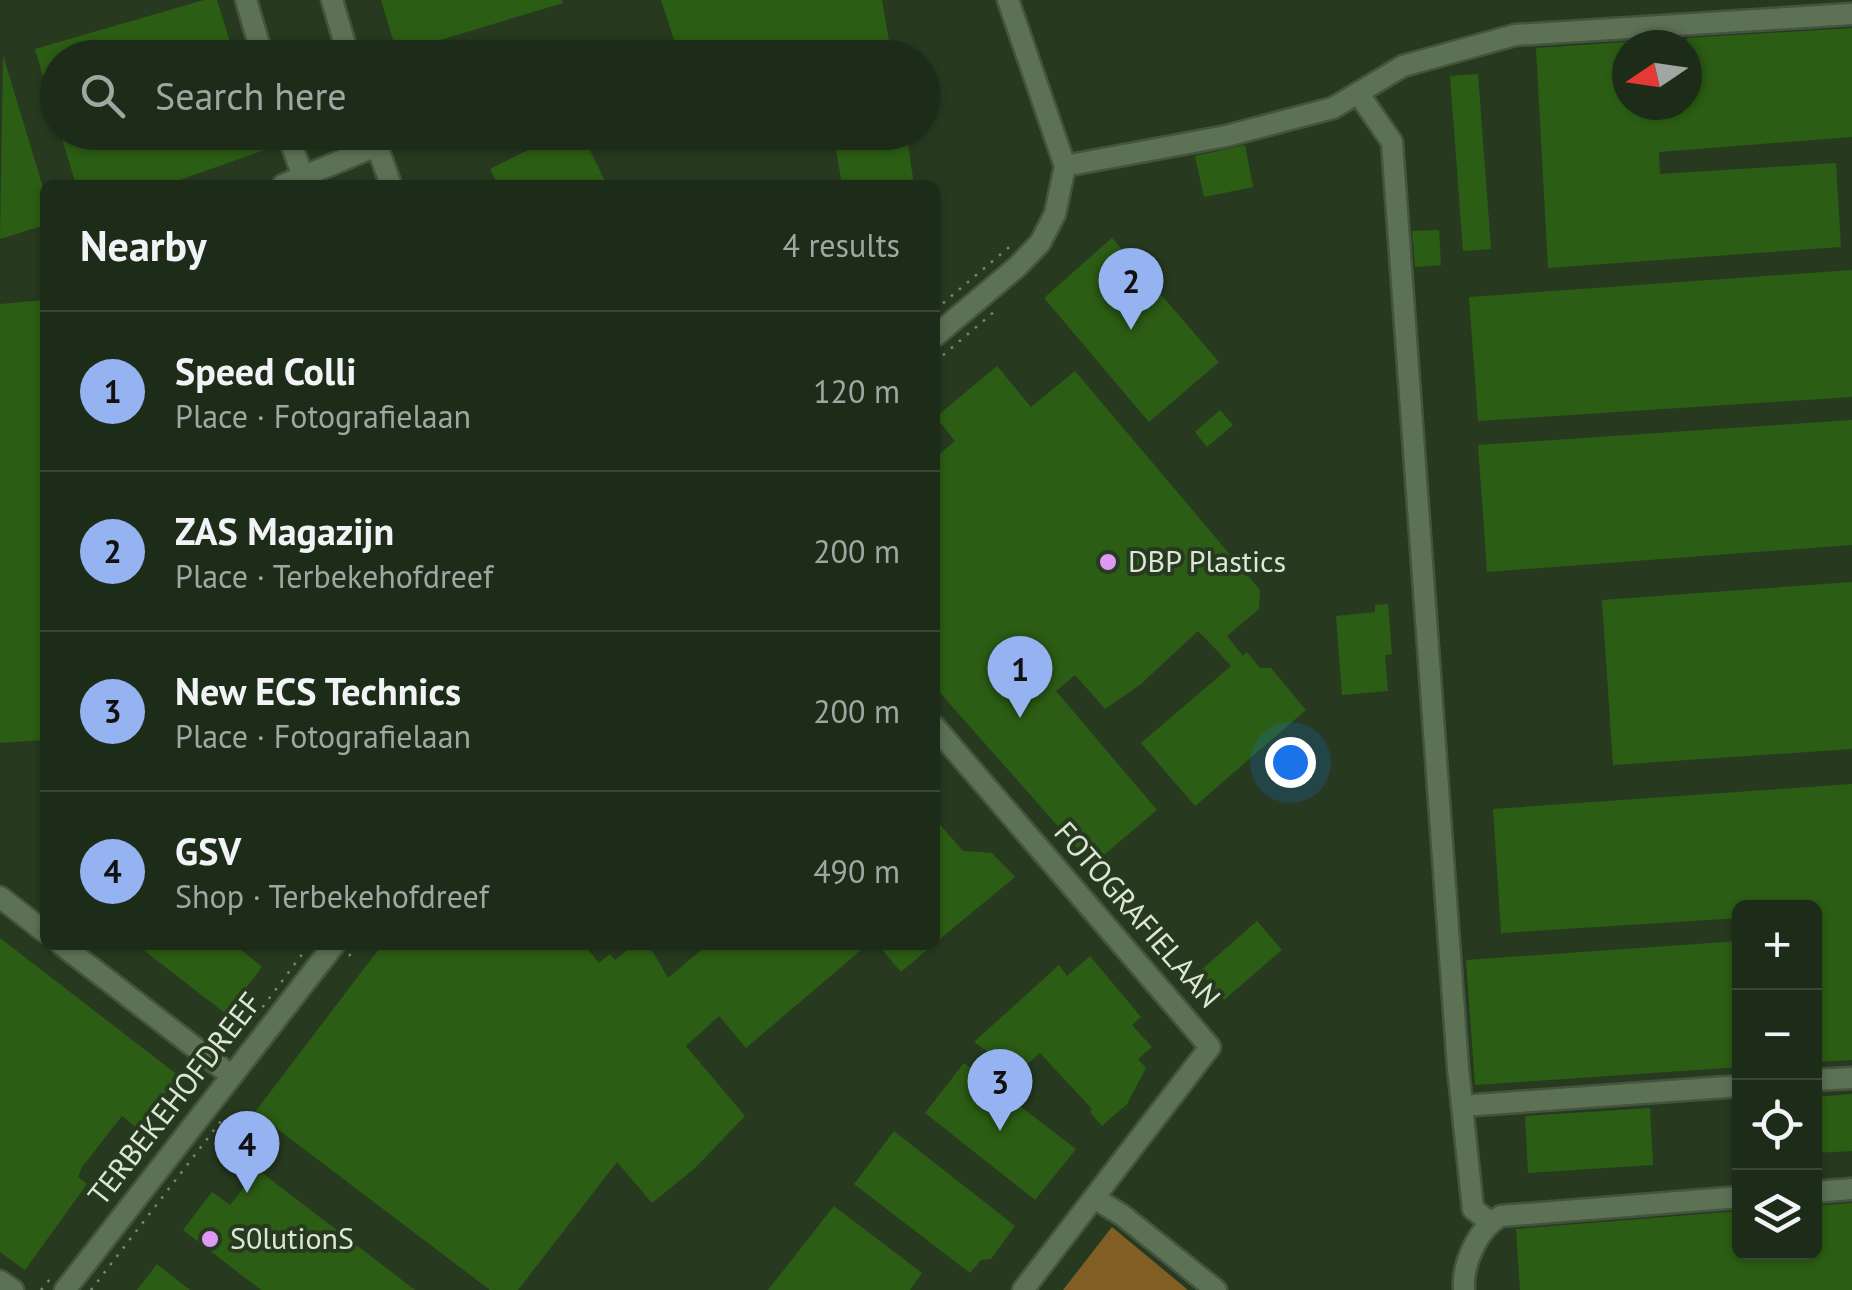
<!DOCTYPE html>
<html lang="en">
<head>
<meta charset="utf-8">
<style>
  :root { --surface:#1d2c18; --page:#253421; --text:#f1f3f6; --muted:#a0a7a2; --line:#3b4837; --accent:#95b2f1 }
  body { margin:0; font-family:"PT Sans",sans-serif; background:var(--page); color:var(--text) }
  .controls { position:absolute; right:30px; bottom:30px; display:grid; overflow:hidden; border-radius:15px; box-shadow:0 2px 8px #0004 }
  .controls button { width:90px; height:90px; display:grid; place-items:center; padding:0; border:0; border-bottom:2px solid var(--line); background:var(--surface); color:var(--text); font:50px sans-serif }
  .compass { position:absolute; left:1612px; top:30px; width:90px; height:90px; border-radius:50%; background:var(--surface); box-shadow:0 2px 8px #0004; rotate:257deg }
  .you { position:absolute; left:1290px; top:762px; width:35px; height:35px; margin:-25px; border:8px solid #fff; border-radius:50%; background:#1a73e8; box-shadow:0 0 0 15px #1a73e833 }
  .badge { display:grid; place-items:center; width:65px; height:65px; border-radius:50%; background:var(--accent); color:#111; font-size:32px; font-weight:700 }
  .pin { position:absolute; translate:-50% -82px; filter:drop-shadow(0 2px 5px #0008) }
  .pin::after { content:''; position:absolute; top:52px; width:35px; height:30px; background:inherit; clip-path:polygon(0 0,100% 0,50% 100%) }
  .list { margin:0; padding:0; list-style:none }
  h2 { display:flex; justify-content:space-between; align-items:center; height:130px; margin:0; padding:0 40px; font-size:42px }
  h2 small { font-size:32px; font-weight:400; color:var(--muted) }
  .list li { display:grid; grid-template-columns:65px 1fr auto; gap:30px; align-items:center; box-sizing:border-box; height:160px; padding:0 40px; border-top:2px solid var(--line) }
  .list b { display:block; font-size:38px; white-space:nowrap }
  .list p { margin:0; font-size:32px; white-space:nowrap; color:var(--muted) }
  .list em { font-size:32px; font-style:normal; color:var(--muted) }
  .icon { flex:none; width:55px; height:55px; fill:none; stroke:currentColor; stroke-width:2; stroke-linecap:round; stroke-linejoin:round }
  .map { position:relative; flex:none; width:1852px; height:1290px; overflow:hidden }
  .search { position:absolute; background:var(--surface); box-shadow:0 2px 8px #0004; left:40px; top:40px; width:900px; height:110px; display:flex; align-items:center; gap:25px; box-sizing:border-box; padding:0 35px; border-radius:55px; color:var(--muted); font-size:38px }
  .panel { position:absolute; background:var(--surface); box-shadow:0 2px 8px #0004; left:40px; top:180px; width:900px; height:770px; border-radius:15px }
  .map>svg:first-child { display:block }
</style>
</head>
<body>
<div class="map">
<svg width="1852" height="1290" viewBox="0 0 1852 1290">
  <rect width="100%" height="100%" fill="#273a20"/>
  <polygon fill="#805e24" points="1112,1227 1188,1290 1063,1290"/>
  <g fill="#2c5d14">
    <polygon points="204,0 217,0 235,58 58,58 54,114 35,49"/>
    <polygon points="381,0 562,0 563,3 397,53"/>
    <polygon points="661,0 882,0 892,58 680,58"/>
    <polygon points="1852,28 1852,137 1659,152 1660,174 1836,163 1841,247 1548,268 1536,48 1627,42 1627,105 1687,105 1687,38"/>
    <polygon points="3,55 45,194 45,225 0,239"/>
    <polygon points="1478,74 1491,249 1463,251 1450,76"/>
    <polygon points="60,132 265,132 270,148 177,181 178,185 76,185"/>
    <polygon points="564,132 581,132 607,185 498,185 490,169"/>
    <polygon points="833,132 906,132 914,185 842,185"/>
    <polygon points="1245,145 1253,187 1204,197 1195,156"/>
    <polygon points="1439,230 1441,265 1415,267 1412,231"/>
    <polygon points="1112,238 1219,362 1149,422 1044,298"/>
    <polygon points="1852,270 1852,397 1478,421 1469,297"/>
    <polygon points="45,300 45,740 0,743 0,304"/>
    <polygon points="997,366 1031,407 1075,371 1260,590 1259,609 1227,636 1243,656 1247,652 1260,668 1271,668 1306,710 1195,806 1141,743 1231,666 1210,643 1198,631 1141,684 1105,709 1075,675 1056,691 1157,810 1092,865 935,687 935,458 955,441 936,417"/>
    <polygon points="1220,410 1233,425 1207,447 1195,432"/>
    <polygon points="1852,420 1852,545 1487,572 1478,445"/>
    <polygon points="1852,582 1852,749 1613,765 1602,600"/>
    <polygon points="1388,604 1392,654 1385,655 1388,691 1342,695 1336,616 1375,612 1375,605"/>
    <polygon points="1852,784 1852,1060 1814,1062 1814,908 1740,908 1740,918 1501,933 1493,809"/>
    <polygon points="935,819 963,851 992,853 1015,877 935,943"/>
    <polygon points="1257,921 1282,950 1224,1000 1200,971"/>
    <polygon points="0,938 179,1076 138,1129 122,1116 82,1167 78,1177 87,1184 25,1270 0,1252"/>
    <polygon points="1740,941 1740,1067 1475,1085 1466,960"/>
    <polygon points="137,945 235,945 262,967 226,1014"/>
    <polygon points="382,945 584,945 599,963 610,954 615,960 632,946 642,946 653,952 668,978 707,945 867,945 746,1048 719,1016 686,1046 745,1116 695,1168 652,1203 617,1162 518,1290 490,1290 255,1112"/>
    <polygon points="878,945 933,945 901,972"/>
    <polygon points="1090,956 1141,1017 1132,1025 1152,1047 1138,1059 1146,1068 1127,1104 1102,1126 1090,1112 1092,1109 1040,1053 1019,1071 1005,1056 1001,1061 974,1042 1059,965 1067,976"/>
    <polygon points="964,1063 1076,1149 1035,1200 925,1113"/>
    <polygon points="1852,1094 1852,1151 1814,1153 1814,1097"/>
    <polygon points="1650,1108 1653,1165 1528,1173 1525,1116"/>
    <polygon points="894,1131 1015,1226 991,1259 981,1260 970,1273 854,1184"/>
    <polygon points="258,1169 270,1179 415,1290 261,1290 183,1230 212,1192 230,1205"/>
    <polygon points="1852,1203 1852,1290 1520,1290 1516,1229 1740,1211 1740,1252 1814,1252 1814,1206"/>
    <polygon points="834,1206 922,1273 910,1290 768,1290"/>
    <polygon points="157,1264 172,1276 190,1290 137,1290"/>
  </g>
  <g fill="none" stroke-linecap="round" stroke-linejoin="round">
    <g stroke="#44543e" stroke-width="25">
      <g id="minor">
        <polyline points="246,0 263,58"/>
        <polyline points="332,0 349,58"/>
        <polyline points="1358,93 1392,142 1458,1068 1473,1209 1490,1222"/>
        <polyline points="287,132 303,177"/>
        <polyline points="372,132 391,185"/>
        <polyline points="1065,166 1226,136 1333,108 1403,66 1515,35 1852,14"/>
        <polyline points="283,185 376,146"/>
        <polyline points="935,336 1017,267 1040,243 1055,214 1065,166 1008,0"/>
        <polyline points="935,727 1210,1047 1023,1290"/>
        <polyline points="0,897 45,932"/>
        <polyline points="62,945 232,1076"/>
        <polyline points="1814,1080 1852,1078"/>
        <polyline points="1462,1106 1740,1086"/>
        <polyline points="1814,1192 1852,1189"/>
        <polyline points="1094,1198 1122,1215 1216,1290"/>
        <polyline points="0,1281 13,1290"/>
        <polyline points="65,1290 334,945"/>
        <path d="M1464,1290C1462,1264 1478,1228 1501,1216L1740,1197"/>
      </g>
    </g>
    <g stroke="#7a8974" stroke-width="2.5" stroke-dasharray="2.5 8" stroke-linecap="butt">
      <polyline points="935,310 1014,243"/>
      <polyline points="935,362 995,311"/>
      <polyline points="349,956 358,945"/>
      <polyline points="250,1024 309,945"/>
      <polyline points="41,1290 50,1279"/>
      <polyline points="91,1290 224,1117"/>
    </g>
    <use href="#minor" stroke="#5d7255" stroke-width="20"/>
  </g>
  <g fill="#dd99f3" stroke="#273a20" stroke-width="4">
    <circle cx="1108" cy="562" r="10"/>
    <circle cx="210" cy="1239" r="10"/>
  </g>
  <g text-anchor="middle" stroke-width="8" stroke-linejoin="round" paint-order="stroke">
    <g font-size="30" fill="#dce7d7" stroke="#273a20" text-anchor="start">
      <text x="1128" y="572">DBP Plastics</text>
      <text x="230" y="1249">S0lutionS</text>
    </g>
    <g font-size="30" fill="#dce7d7" stroke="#273a20">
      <text transform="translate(1137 915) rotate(49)" y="10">FOTOGRAFIELAAN</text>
      <text transform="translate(175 1099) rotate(-52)" y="10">TERBEKEHOFDREEF</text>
    </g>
  </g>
</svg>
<div class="controls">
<button>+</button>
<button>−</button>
<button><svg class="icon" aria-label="locate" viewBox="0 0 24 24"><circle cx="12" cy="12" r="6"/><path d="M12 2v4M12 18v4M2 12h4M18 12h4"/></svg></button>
<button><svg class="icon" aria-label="layers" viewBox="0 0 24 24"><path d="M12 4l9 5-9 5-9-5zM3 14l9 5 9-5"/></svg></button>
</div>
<svg class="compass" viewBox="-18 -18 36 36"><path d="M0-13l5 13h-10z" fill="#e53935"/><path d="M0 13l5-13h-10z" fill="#a0a7a2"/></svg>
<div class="you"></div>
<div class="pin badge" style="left:1020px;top:718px">1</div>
<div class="pin badge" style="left:1131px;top:330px">2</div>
<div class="pin badge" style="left:1000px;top:1131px">3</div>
<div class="pin badge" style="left:247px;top:1193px">4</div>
<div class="search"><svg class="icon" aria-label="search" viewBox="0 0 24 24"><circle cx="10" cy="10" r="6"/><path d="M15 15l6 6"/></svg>Search here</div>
<section class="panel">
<h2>Nearby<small>4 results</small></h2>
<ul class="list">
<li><span class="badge">1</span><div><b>Speed Colli</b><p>Place · Fotografielaan</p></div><em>120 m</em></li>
<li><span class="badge">2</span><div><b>ZAS Magazijn</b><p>Place · Terbekehofdreef</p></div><em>200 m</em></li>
<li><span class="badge">3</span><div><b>New ECS Technics</b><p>Place · Fotografielaan</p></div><em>200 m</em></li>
<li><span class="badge">4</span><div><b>GSV</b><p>Shop · Terbekehofdreef</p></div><em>490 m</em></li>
</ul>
</section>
</div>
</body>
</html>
